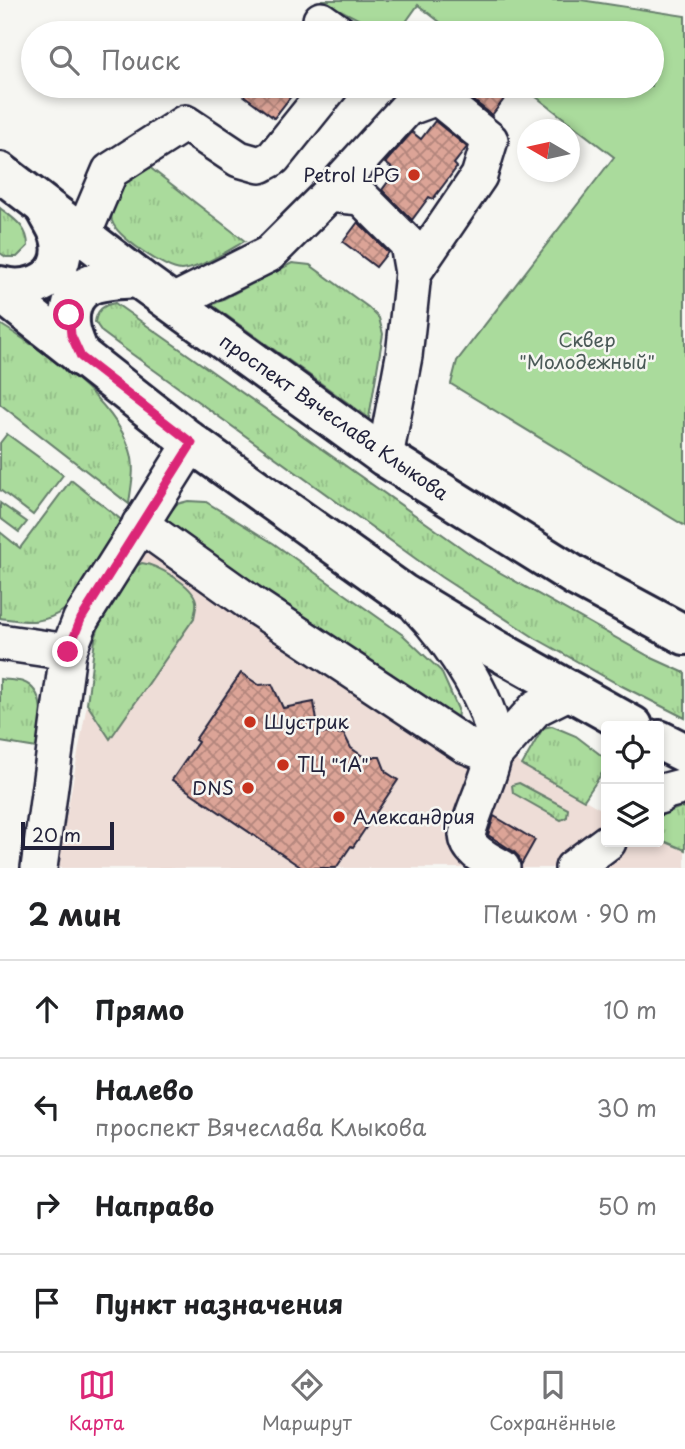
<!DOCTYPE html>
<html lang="ru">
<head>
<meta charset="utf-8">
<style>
  :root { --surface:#fff; --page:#f6f6f6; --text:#202124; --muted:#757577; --line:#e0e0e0; --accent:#db2777 }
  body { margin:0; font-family:"Playpen Sans",sans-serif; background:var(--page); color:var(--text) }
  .controls { position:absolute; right:21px; bottom:21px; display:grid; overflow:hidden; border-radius:7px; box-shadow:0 4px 10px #0003 }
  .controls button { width:63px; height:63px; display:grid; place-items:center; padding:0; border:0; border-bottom:2px solid var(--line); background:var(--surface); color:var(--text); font:35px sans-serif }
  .compass { position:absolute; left:517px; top:119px; width:63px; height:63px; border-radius:50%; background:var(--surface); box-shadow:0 4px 10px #0003; rotate:279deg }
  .scale { position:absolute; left:21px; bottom:18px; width:93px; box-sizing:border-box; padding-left:7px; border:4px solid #22223b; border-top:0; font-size:19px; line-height:24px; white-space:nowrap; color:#22223b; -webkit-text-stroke:5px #f6f6f2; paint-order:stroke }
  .stop { position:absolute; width:21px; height:21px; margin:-16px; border:5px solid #db2777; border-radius:50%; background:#fff }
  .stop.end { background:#db2777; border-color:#fff; box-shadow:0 2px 7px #0008 }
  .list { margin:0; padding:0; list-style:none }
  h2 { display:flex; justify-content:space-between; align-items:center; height:91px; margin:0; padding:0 28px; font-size:30px }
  h2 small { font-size:23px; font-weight:400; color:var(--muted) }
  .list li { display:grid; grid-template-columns:46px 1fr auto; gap:21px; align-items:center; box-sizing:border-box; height:98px; padding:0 28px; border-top:2px solid var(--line) }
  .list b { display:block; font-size:26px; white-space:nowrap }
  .list p { margin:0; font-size:23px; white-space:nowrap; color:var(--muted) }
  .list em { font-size:23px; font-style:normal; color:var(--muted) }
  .icon { flex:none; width:38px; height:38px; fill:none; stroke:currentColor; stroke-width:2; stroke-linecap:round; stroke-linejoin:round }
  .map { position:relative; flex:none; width:685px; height:868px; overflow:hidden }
  .search { position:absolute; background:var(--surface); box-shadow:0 4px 10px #0003; left:21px; right:21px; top:21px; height:77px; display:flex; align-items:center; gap:18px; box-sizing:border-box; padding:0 24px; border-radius:38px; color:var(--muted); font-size:26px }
  .sheet { height:483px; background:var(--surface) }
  nav { display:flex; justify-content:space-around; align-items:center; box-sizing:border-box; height:98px; border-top:2px solid var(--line); background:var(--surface); font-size:19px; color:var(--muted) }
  nav a { display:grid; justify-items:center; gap:4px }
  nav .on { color:var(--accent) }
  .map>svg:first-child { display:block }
</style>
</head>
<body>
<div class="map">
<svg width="685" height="868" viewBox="0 0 685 868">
  <defs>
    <pattern id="grass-tufts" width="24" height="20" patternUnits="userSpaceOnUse" patternTransform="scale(1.75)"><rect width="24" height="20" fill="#aadb9c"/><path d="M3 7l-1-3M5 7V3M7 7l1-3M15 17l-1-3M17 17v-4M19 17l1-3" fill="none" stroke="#92bc87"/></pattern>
    <pattern id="building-cross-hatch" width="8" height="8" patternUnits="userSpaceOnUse" patternTransform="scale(1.75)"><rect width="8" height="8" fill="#dca497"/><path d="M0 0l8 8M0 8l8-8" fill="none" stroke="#b2857c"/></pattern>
  </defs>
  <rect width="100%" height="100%" fill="#f6f6f2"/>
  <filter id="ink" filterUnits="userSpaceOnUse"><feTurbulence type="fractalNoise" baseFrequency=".0143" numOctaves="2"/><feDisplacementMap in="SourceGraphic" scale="14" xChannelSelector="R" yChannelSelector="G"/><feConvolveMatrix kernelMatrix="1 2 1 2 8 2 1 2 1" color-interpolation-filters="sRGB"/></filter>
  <g filter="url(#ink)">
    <polygon fill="#eeddd7" points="161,524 503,753 606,812 606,842 659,842 659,839 685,850 685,868 57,868 87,704 110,739 130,569"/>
    <g fill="url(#grass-tufts)" stroke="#667e6c" stroke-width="2">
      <path d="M144,163L245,241C229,250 200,269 181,270C166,270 116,236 112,221C109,207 117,187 120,173Z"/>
      <path d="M0,208C14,219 28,227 28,246L17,257H6L0,253Z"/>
      <polygon points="292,263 310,265 368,307 379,318 383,334 369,418 212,305"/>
      <path d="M115,303L483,563L652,658L685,673V718L616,683L535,638L441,577L118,344L102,332L95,322C97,310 103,305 115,303Z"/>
      <path d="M0,324C45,352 113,398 130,450C136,468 131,486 129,504L0,404Z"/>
      <polygon points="7,434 63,475 33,515 0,490 0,443"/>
      <path d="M71,480L124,522L67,608C43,625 28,622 0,618V532L20,548Z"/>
      <polygon points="188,501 206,502 273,543 403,635 441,671 458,709 457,729 161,524 177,504"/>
      <polygon points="0,503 27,522 19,532 0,518"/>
      <path d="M142,563C157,565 193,585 196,601C197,606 195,612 194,618L110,739L87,704L95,639L105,609L130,569Z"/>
      <path d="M0,679C7,680 16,680 23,682C49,692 40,727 37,748L0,742Z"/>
      <polygon points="552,726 576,736 606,759 606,767 584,800 522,765 543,728"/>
      <polygon points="519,783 568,809 567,817 561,820 513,793 512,785"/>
      <polygon points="681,807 685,808 685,850 659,839 659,816"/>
    </g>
    <polygon fill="#aadb9c" stroke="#667e6c" stroke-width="2" points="321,0 581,0 685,16 685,526 451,384 457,361 614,157 522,86 652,86 652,33 454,33 418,5 398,33 385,33"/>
    <g fill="url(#building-cross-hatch)" stroke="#22223b" stroke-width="2">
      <polygon points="231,86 299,86 274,118"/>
      <polygon points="461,86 514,86 492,115 459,89"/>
      <polygon points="435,121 467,147 454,164 457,167 433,199 429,197 412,220 382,190 396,171 385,163 412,132 421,139"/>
      <polygon points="358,222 388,252 376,267 343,242"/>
      <polygon points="241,673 259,685 272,684 283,708 314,702 319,733 344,734 351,748 364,757 380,757 386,772 398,780 353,847 351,846 336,868 302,868 172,780 198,742 195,740"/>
      <polygon points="494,816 535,840 521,865 519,857 513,851 488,835"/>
    </g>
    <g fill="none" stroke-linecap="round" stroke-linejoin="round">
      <g stroke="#22223b" stroke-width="40">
        <g id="minor">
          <polyline points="321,20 339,33"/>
          <polyline points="329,194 407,108 437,97 490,140 479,176 413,273"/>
          <polyline points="82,237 110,171 185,123 239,159 260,165 273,158 331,86"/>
          <polyline points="171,303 269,254 329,194 361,197 408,244 413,273 404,356 385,457"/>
          <polyline points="140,524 249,602 465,745 493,756 536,708 570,691"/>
          <path d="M418,607C448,638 503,713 493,758C487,785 473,809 467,835C468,852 489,860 502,868"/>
          <polyline points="0,642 68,652"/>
          <polyline points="659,796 666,791 685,786"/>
          <polyline points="39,868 68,652 81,619 192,443"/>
          <polyline points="573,868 608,842"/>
        </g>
      </g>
      <g stroke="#22223b" stroke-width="44">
        <g id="major">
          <polyline points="0,172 138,278 385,457 575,576 685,635"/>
          <path d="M0,286C35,296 72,274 59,234C56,226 50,217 46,209"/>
          <polyline points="0,292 192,443 402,593 495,649 633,726"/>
          <path d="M81,357C73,339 66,324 72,305C81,277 113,280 138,278"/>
          <polyline points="659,740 685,753"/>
        </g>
      </g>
      <use href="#minor" stroke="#f6f6f2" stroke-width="35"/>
      <use href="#major" stroke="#f6f6f2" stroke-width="38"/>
    </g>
  </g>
  <g fill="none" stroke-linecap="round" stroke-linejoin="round" filter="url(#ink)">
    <polyline stroke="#db2777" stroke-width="9" points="68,652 81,619 192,443 81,357 71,335 69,315"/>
  </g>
  <g fill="#c8321e" stroke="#f6f6f2" stroke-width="2.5">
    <circle cx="414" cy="175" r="7"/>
    <circle cx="250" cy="722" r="7"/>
    <circle cx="283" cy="765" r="7"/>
    <circle cx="248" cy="788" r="7"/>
    <circle cx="339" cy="817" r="7"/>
  </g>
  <g text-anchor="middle" stroke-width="5" stroke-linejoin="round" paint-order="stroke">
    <g font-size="19" fill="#22223b" stroke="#f6f6f2" text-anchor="start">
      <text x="400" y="182" text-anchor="end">Petrol LPG</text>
      <text x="264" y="729">Шустрик</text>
      <text x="297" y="772">ТЦ "1А"</text>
      <text x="234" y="795" text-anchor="end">DNS</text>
      <text x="353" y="824">Александрия</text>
    </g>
    <g font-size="19" fill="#4b5a58" stroke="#f6f6f2">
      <text x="587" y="347">Сквер<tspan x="587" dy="22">"Молодежный"</tspan></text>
    </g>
    <g font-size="19" fill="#22223b" stroke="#f6f6f2">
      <text transform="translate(334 417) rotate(35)" y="7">проспект Вячеслава Клыкова</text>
    </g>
  </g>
</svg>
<div class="controls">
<button><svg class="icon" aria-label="locate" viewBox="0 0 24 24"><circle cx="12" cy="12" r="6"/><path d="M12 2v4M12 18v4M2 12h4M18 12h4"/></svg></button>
<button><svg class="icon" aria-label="layers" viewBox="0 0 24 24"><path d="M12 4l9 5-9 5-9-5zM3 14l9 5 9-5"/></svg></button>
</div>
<svg class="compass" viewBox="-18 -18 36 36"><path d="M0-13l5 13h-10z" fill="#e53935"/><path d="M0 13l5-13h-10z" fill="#757577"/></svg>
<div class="scale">20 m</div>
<div class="stop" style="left:69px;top:315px"></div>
<div class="stop end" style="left:68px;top:652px"></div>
<div class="search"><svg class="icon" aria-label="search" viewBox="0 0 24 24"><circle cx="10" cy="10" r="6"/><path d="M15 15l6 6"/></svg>Поиск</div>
</div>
<section class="sheet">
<h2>2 мин<small>Пешком · 90 m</small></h2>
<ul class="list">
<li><svg class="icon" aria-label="ahead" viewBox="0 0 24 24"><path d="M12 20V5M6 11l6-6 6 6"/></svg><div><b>Прямо</b></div><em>10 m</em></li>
<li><svg class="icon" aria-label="left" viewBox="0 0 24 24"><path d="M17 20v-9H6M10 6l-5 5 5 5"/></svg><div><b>Налево</b><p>проспект Вячеслава Клыкова</p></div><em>30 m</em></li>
<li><svg class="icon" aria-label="right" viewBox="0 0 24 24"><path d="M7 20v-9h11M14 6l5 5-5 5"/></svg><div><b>Направо</b></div><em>50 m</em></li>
<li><svg class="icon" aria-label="arrive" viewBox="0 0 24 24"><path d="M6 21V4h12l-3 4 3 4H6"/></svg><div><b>Пункт назначения</b></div></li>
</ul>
</section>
<nav>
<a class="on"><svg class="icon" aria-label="map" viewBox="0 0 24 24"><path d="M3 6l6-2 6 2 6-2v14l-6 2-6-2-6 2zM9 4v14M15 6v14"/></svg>Карта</a>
<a><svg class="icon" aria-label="directions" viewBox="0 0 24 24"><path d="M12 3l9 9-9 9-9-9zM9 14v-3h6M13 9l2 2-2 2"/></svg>Маршрут</a>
<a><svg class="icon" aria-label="saved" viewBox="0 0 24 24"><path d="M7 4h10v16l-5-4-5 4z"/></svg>Сохранённые</a>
</nav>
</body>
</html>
